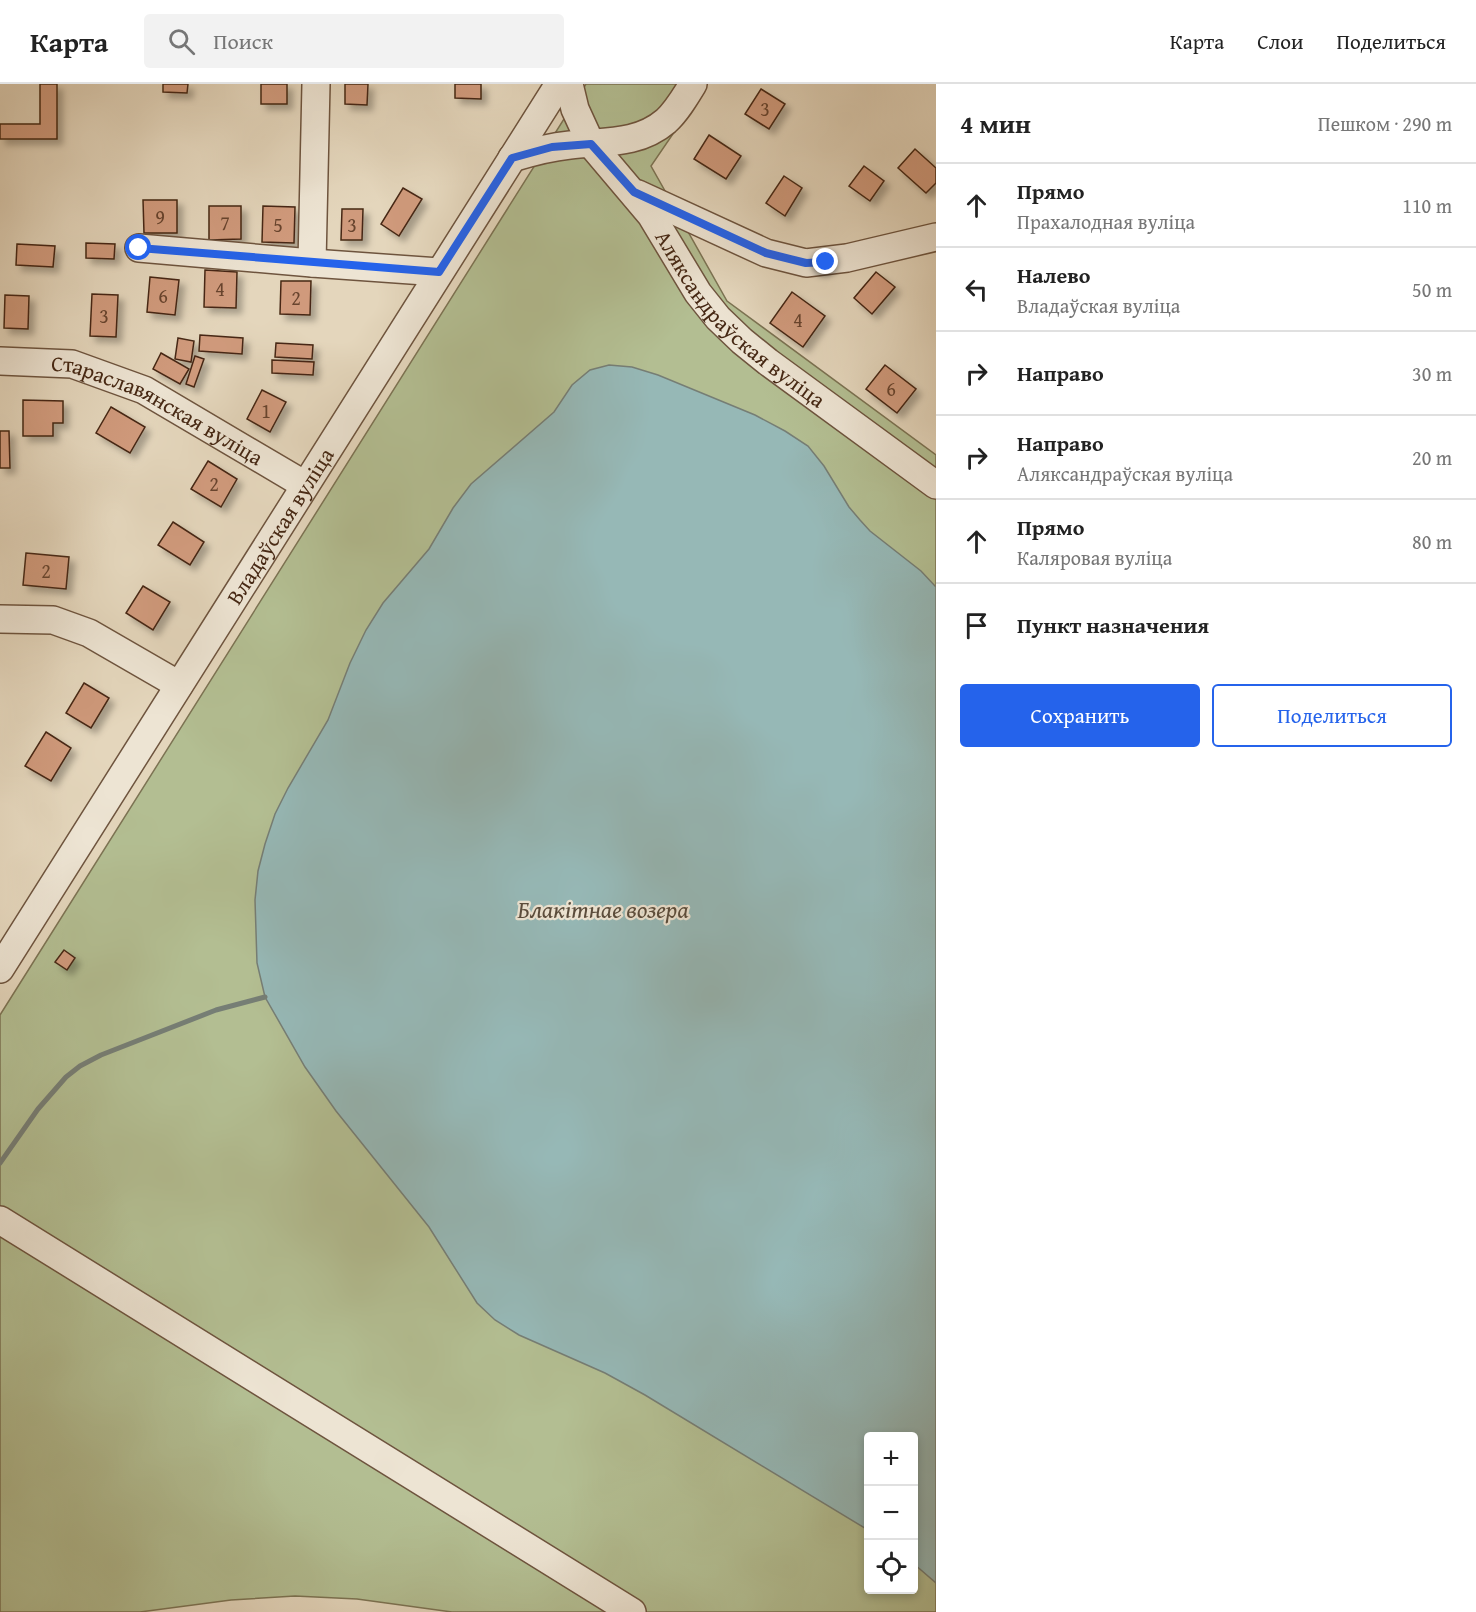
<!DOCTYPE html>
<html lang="ru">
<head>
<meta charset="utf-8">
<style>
  :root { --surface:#fff; --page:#f2f2f2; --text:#222; --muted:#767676; --line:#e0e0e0; --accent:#2563eb }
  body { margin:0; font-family:"Gentium Book Plus",serif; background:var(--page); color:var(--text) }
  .controls { position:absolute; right:18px; bottom:18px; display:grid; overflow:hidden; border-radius:6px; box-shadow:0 3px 9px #0003 }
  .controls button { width:54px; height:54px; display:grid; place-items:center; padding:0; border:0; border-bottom:2px solid var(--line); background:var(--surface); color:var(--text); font:30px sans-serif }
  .stop { position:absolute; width:18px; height:18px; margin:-14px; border:4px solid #2563eb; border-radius:50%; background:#fff }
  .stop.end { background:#2563eb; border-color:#fff; box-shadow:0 2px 6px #0008 }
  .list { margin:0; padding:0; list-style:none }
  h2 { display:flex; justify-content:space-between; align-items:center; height:78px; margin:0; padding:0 24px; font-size:26px }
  h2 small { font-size:20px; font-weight:400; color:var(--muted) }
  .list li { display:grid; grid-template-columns:39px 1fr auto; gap:18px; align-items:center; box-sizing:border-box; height:84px; padding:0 24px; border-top:2px solid var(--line) }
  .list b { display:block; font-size:22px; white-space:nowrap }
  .list p { margin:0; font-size:20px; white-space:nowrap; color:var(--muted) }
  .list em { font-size:20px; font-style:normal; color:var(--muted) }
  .actions { display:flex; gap:12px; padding:18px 24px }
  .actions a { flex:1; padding:14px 0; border:2px solid var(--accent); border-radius:6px; text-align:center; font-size:21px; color:var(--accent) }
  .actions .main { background:var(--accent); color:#fff }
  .icon { flex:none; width:33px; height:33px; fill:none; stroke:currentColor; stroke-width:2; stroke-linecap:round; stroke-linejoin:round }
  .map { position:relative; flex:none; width:936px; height:1528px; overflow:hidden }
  header { display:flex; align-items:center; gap:36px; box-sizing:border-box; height:84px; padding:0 30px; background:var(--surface); border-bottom:2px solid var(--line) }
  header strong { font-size:28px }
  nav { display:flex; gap:33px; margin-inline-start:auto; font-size:21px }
  .search { width:420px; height:54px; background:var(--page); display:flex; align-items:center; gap:15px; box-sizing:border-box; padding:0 21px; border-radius:6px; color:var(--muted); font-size:22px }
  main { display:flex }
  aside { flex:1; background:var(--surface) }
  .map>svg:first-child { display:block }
</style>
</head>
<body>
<header>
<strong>Карта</strong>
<div class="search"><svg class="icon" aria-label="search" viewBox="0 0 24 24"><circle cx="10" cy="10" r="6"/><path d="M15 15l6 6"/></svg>Поиск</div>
<nav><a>Карта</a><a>Слои</a><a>Поделиться</a></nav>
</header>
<main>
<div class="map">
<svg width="936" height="1528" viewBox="0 0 936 1528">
  <defs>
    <filter id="shadow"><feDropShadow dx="5.5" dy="5.5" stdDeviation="3" flood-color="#0004"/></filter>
  </defs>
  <rect width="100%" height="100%" fill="#e4d6bc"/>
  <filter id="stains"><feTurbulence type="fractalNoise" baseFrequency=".00333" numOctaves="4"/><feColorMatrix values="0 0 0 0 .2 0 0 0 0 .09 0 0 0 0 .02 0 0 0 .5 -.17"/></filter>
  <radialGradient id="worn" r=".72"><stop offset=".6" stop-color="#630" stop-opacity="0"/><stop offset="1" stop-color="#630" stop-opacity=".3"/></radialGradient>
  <path fill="#b3be92" stroke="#7c7353" stroke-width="1.5" fill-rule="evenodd" d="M586,0H707L651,82L727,217L936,371V1528H452L357,1515L295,1512L231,1516L140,1528H0V931ZM868,1352H914V1506H868Z"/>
  <polygon fill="#96b8b6" stroke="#767e75" stroke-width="1.5" points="609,281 632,283 658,291 755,331 785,347 808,362 824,382 849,423 860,436 870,447 921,487 936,503 936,1499 914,1480 914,1352 868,1352 868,1446 645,1311 605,1289 519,1251 495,1236 477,1219 429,1143 336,1027 305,983 265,913 257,879 255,816 258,787 265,760 275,730 288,704 328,636 350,579 366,546 383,519 429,465 453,424 471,400 554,328 572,301 590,286"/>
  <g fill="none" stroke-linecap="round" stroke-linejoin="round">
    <polyline stroke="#767e75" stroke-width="5" points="0,1079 38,1025 66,993 80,982 101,971 216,926 265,913"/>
  </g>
  <g fill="#d09a7b" stroke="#462814" stroke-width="1.5" filter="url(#shadow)">
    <polygon points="40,0 57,0 57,55 0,55 0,40 40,40"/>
    <polygon points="163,0 188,0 187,9 163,8"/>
    <rect x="261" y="0" width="26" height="20"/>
    <polygon points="345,0 368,0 367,21 345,20"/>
    <polygon points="455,0 481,0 481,15 455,14"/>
    <polygon points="761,5 785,20 769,45 745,30"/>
    <polygon points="709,51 741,72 726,95 694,75"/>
    <polygon points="915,65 936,84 936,99 926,109 898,84"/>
    <polygon points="864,82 884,97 870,117 849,102"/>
    <polygon points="784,92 802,104 785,132 766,119"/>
    <polygon points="403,104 422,115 399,152 381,140"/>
    <polygon points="143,116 177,116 177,149 144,149"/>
    <polygon points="209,122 241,122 241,155 209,156"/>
    <polygon points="263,122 295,123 294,159 262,158"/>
    <polygon points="342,125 363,125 362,156 341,156"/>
    <polygon points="86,159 115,160 114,175 86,174"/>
    <polygon points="17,160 55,162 53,183 16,181"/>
    <polygon points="205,186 237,188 236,224 204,223"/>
    <polygon points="876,188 895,203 872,230 854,214"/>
    <polygon points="150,193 179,196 175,231 147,228"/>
    <polygon points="281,197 311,197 310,231 280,230"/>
    <polygon points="792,208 825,232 803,263 770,239"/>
    <polygon points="92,210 118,211 116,253 90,252"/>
    <polygon points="5,211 29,212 28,245 4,244"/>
    <polygon points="200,251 243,254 242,270 199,267"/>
    <polygon points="178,254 194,257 191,278 175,275"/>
    <polygon points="276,259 313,261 312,275 275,273"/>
    <polygon points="161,269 189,285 180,300 153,285"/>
    <polygon points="195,272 204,275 194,303 186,300"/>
    <polygon points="272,276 314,278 313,291 272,289"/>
    <polygon points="885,281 916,305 897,329 866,305"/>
    <polygon points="262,306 286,318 270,348 247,335"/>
    <polygon points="23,316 63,317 63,339 53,339 53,352 23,352"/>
    <polygon points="111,323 145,343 130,369 96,349"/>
    <polygon points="0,347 9,347 10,384 0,384"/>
    <polygon points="208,377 237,395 221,423 191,405"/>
    <polygon points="173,438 204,458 190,481 158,461"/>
    <polygon points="26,469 69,473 66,505 23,501"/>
    <polygon points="143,502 170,518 153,546 126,529"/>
    <polygon points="84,599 109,614 91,644 66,629"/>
    <polygon points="46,648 71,664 51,697 25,682"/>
    <polygon points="64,866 75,874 67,886 55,878"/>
  </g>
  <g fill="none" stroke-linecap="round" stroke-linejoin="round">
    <g stroke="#6e543e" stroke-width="30">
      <g id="minor">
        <path id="s1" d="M569,0L575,25L591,60L651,131L698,209L718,234L742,257L768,278L936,401"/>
        <path d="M512,74C531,68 550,63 570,61C604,57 638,61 666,37C677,27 685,13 693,0"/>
        <polyline points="638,110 766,169 806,179 847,174 936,153"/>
        <polyline points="139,164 312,179 439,188"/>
        <polyline points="312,179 316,0"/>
        <path id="s2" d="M0,277L72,280L144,306L305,401"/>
        <polyline points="0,535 53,536 89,549 179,601"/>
        <path id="s3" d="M0,885L559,0"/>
        <polyline points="0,1136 632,1528"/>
      </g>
    </g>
    <use href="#minor" stroke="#ede4d3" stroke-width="27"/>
  </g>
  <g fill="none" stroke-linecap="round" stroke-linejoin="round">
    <polyline stroke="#2563eb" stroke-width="8" points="139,164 439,188 512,74 552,63 591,60 634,108 766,169 806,179 826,178"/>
  </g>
  <g text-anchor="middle" stroke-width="4.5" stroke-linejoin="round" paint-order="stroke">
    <g font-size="20" fill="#68442e">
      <text x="765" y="32">3</text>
      <text x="160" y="140">9</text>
      <text x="225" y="146">7</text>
      <text x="278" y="148">5</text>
      <text x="352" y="148">3</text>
      <text x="220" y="212">4</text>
      <text x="163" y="219">6</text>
      <text x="296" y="221">2</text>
      <text x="104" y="239">3</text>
      <text x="798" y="243">4</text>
      <text x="891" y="312">6</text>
      <text x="266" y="334">1</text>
      <text x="214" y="407">2</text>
      <text x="46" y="494">2</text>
    </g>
    <g font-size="22" fill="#462814" stroke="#ede4d3">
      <text dy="8" stroke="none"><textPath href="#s1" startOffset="296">Аляксандраўская вуліца</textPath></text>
      <text dy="8" stroke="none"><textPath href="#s2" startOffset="168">Стараславянская вуліца</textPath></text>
      <text dy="8" stroke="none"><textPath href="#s3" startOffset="524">Владаўская вуліца</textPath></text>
    </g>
    <g font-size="24" font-style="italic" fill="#5a4c3c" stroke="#ede4d3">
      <text x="603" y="834">Блакітнае возера</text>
    </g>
  </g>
  <rect width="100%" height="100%" filter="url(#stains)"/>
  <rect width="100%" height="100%" fill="url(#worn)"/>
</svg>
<div class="controls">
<button>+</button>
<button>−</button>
<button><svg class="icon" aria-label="locate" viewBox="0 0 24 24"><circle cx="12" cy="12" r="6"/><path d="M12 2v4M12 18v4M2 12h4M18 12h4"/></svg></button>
</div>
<div class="stop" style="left:139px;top:164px"></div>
<div class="stop end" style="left:826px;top:178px"></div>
</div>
<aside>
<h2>4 мин<small>Пешком · 290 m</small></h2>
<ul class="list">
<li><svg class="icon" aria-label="ahead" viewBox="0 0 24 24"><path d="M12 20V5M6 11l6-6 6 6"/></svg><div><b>Прямо</b><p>Прахалодная вуліца</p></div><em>110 m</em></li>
<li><svg class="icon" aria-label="left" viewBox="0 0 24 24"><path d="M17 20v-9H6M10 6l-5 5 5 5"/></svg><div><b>Налево</b><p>Владаўская вуліца</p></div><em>50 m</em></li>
<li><svg class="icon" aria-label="right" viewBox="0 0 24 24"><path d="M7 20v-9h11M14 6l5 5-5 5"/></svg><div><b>Направо</b></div><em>30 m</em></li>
<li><svg class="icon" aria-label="right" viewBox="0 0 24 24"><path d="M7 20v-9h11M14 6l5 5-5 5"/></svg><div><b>Направо</b><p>Аляксандраўская вуліца</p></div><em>20 m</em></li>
<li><svg class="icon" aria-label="ahead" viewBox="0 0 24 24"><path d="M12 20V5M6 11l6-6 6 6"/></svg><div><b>Прямо</b><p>Каляровая вуліца</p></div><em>80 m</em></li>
<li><svg class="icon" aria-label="arrive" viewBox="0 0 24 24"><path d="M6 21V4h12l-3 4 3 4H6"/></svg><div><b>Пункт назначения</b></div></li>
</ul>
<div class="actions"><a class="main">Сохранить</a><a>Поделиться</a></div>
</aside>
</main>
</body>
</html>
